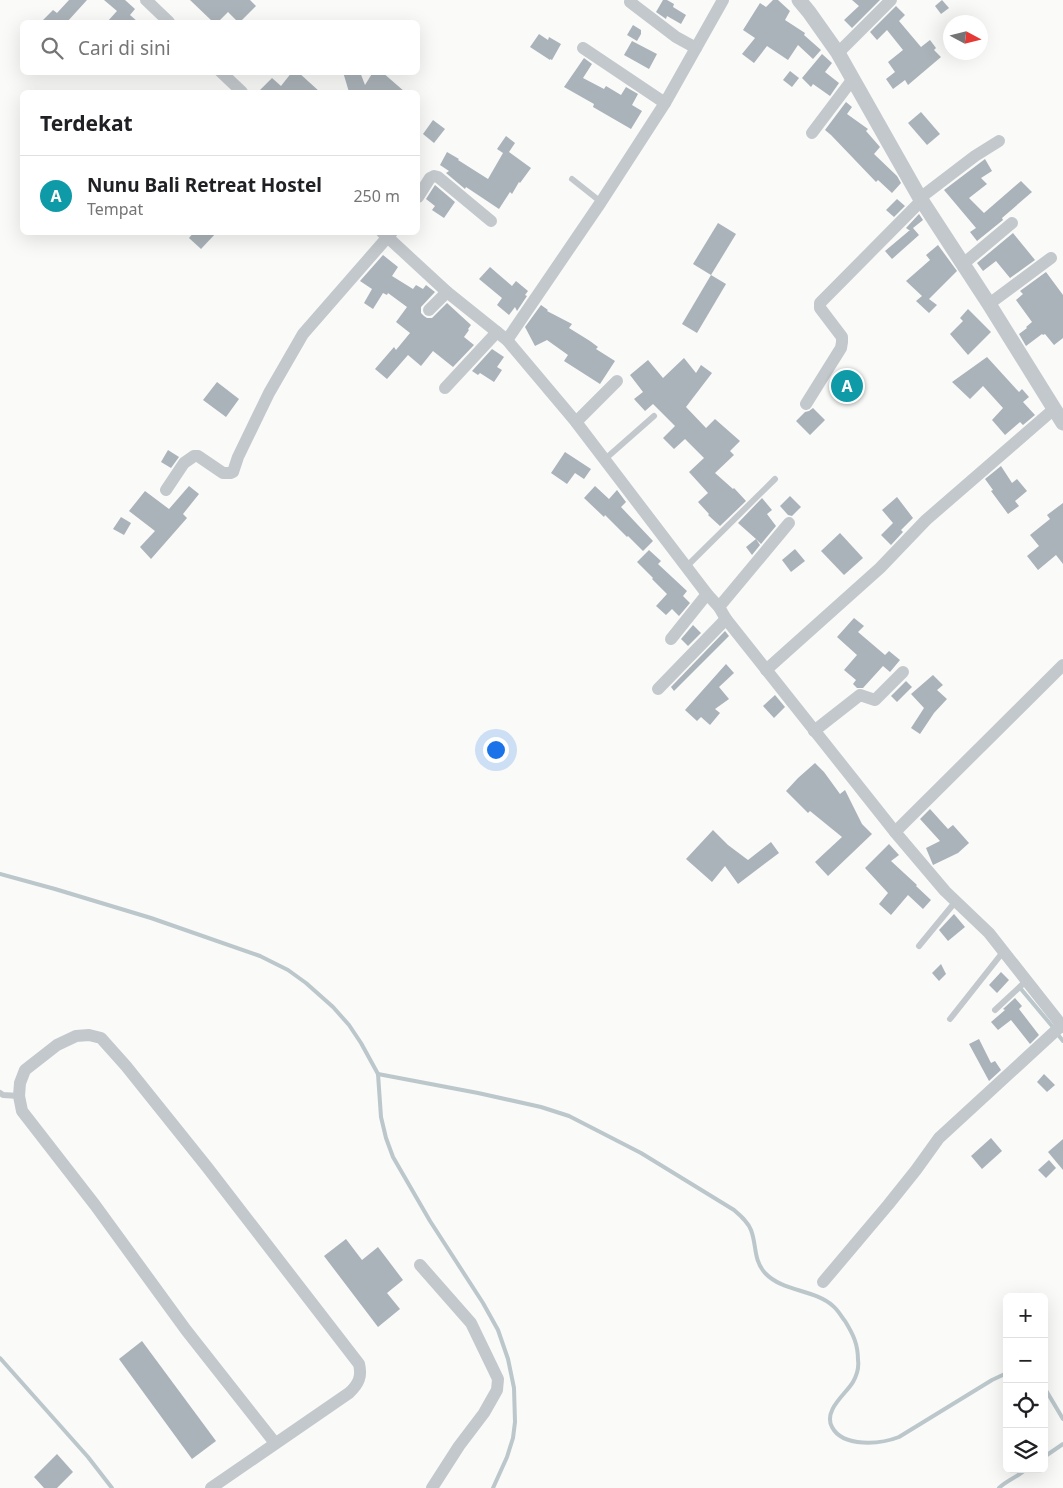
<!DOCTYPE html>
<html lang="id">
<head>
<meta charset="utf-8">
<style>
  :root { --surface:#fff; --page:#f6f6f6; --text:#202124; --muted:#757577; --line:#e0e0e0; --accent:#e4572e }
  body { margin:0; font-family:"Noto Sans",sans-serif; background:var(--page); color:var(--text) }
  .controls { position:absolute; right:15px; bottom:15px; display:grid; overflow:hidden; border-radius:8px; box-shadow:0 5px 20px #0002 }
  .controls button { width:45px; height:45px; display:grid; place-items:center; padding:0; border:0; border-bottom:1px solid var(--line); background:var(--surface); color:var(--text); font:25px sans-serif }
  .compass { position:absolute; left:943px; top:15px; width:45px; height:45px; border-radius:50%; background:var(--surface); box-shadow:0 5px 20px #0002; rotate:97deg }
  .you { position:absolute; left:495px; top:749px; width:18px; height:18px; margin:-12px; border:4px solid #fff; border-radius:50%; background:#1a73e8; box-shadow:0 0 0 8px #1a73e833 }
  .badge { display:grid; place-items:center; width:32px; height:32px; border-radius:50%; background:var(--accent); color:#fff; font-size:16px; font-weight:700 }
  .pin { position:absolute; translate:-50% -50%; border:2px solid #fff; box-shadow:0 1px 5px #0006 }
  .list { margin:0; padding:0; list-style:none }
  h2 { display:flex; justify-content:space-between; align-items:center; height:65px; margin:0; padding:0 20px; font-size:21px }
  h2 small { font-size:16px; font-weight:400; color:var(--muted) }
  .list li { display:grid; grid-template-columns:32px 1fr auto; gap:15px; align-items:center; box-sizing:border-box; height:80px; padding:0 20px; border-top:1px solid var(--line) }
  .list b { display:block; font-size:19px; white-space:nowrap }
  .list p { margin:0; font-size:16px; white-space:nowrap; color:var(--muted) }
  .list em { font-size:16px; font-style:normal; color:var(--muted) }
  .icon { flex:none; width:28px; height:28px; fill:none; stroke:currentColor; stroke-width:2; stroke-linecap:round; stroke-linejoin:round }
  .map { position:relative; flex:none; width:1063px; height:1488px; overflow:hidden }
  .search { position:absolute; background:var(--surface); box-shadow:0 5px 20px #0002; left:20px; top:20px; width:400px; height:55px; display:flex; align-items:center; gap:12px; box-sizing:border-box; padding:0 18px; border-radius:8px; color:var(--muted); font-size:19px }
  .panel { position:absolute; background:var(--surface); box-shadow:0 5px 20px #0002; left:20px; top:90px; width:400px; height:145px; border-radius:8px }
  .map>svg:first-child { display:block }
</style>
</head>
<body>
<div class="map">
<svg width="1063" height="1488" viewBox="0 0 1063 1488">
  <rect width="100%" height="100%" fill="#fafaf8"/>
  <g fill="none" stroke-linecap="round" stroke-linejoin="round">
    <g stroke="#bbc7cb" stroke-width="4">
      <polyline points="0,874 55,889 151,918 260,956 288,970 306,983 333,1007 349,1025 361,1043 378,1074 381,1117 386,1138 393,1157 430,1221 483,1303 498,1330 508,1359 514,1388 515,1422 513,1438 507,1457 493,1488"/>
      <polyline points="1021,989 1052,1026"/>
      <polyline points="1059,1036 1063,1041"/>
      <path d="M378,1074L478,1093L541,1107L569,1116L641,1153L734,1210C741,1216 748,1222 751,1230C757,1246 753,1259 765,1273C783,1292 814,1289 833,1306C838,1310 841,1316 845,1321C853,1334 858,1344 858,1360C859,1367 857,1375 853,1382C846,1394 823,1410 832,1427C843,1448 881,1444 899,1437L992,1380L1007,1373"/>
      <polyline points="0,1358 88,1457 112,1488"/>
      <polyline points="1044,1387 1063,1419"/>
      <polyline points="1044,1457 1063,1444"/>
      <path d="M999,1488C1007,1480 1018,1477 1026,1469"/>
    </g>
  </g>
  <g fill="#aab3b9">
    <polygon points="69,0 87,0 67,22 41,22 53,10 57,13"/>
    <polygon points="104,0 125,0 135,9 130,15 138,22 107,22 117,11"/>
    <polygon points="190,0 250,0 256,6 240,22 238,22 228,12 218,22 213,22"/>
    <polygon points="663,0 667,0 674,4 673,7 686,15 681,24 667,16 666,19 656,12"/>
    <polygon points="773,0 778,0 790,11 785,20 805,33 804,35 821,50 813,59 798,45 788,60 767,46 754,63 742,54 755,38 743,30 760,3 766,7"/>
    <polygon points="852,0 880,0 852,28 844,20 859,6"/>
    <polygon points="942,0 949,8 941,14 935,6"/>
    <polygon points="896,6 905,15 899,21 921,47 930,40 936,48 934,50 941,57 908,85 905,80 893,89 886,79 895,72 888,62 903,50 887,30 877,40 870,32"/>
    <polygon points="633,25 641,30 641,34 637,41 627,35"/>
    <polygon points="539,34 548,40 549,37 561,44 552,60 550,59 550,60 530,47"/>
    <polygon points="632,41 657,54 649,69 624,55"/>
    <polygon points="822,54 832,63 825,72 839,83 830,96 813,84 811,87 802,78"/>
    <polygon points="584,58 592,64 583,78 604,89 606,86 621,95 626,87 638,94 632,105 642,111 631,129 593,107 594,104 564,87"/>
    <polygon points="790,71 799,78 792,87 783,80"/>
    <polygon points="292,72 298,72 320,92 258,92 272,78 281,86"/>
    <polygon points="343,72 360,72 365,85 373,72 382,72 405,92 349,92"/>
    <polygon points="846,102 852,107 847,114 868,129 866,131 880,147 874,154 897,176 901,183 892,193 878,180 876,182 831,135 825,130"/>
    <polygon points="921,112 940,134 927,145 908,123"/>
    <polygon points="433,120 445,129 434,143 423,134"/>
    <polygon points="506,136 515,143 509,152 531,168 520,183 519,182 512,194 510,192 499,209 466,187 465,189 446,173 449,171 440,165 447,152 459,159 458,160 488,179 503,153 497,149"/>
    <polygon points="985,159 992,171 981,178 987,184 969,198 984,213 1021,181 1032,192 1002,218 1003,220 977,241 970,232 976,228 944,190"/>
    <polygon points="435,185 455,202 444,218 432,210 435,206 426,199"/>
    <polygon points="897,199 905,206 894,217 886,210"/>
    <polygon points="919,214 923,220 913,228 919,235 892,259 885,251 910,230 909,230 906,228"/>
    <polygon points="718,223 736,234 711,275 693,264"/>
    <polygon points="194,232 217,232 201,249 189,238"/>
    <polygon points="1013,233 1035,260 1010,278 996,261 983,271 977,263"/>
    <polygon points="938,245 957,271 929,299 937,305 929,313 916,301 922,296 906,281 930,260 926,255"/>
    <polygon points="383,255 398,267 392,276 413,289 416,285 423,289 426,285 435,292 421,307 421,313 424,316 427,318 432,318 447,303 471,325 468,329 469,330 464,337 474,345 453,367 433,351 421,366 408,355 387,379 375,369 394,347 396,350 410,333 396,322 407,307 388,293 387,295 383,293 373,309 364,303 372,289 360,281"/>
    <polygon points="490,267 512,286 516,281 528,291 525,295 527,296 517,311 515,307 509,315 497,305 502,298 479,279"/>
    <polygon points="1046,272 1063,295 1063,338 1054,345 1045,334 1043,335 1042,334 1026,346 1019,334 1027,328 1026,327 1032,322 1016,300 1023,294 1020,291"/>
    <polygon points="711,275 726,284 697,333 682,324"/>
    <polygon points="541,305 548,310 547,311 572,324 569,328 590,341 598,347 596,349 615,361 600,384 564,361 568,355 547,340 535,346 525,327"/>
    <polygon points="968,309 991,332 968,355 950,334 963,321 960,318"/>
    <polygon points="492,349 504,357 497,367 502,370 494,382 480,373 478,375 472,371"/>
    <polygon points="987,357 1019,392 1022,389 1029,397 1023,402 1035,415 1023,425 1020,422 1005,435 992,420 1003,408 983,386 970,399 952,382"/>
    <polygon points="684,358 696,373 701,365 712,373 686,407 706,428 715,419 740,441 730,451 734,455 715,473 733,489 734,488 746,501 720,526 708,515 709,514 698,502 708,493 689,472 704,458 685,439 674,449 663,438 675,426 653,404 645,411 634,399 643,392 630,375 648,360 663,378"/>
    <polygon points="217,382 239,399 226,417 203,400"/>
    <polygon points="813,408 825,420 810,435 796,421 805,412 809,411"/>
    <polygon points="168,450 179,457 171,468 161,462"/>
    <polygon points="565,452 591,469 584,479 575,473 567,484 551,473"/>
    <polygon points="1001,466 1012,483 1017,479 1027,491 1015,501 1019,506 1008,514 991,491 993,490 985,479"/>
    <polygon points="189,486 199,494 183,514 187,518 151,559 140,547 155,531 129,511 145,491 169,509"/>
    <polygon points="595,486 609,499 617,490 626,502 621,507 653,541 643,551 628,536 627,537 605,515 604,517 584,498"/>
    <polygon points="790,496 801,507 792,516 788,515 780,506"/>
    <polygon points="897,497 913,518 901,530 903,532 891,545 881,535 893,523 882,510"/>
    <polygon points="762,498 772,510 767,514 776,526 761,544 756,539 760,545 752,555 746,547 756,539 738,523"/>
    <polygon points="1063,503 1063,564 1056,555 1038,570 1027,556 1039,546 1030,535 1050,519 1047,515"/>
    <polygon points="121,517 131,523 124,535 113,529"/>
    <polygon points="840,533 863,558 844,575 821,551"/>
    <polygon points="795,549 805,561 791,572 782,560"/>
    <polygon points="649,550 661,561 658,564 687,591 683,596 690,603 679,616 672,609 666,615 656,606 667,594 652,579 653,578 637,562"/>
    <polygon points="854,618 864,626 858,632 885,655 889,651 900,660 890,672 883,666 863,688 857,688 853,684 856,680 844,670 857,655 837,637"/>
    <polygon points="693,625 701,633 688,646 681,639"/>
    <polygon points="725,631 729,636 674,691 671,687"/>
    <polygon points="726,664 734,673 719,687 729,699 715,709 720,713 710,725 701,717 697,721 685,710"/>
    <polygon points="933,675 943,685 937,690 947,699 934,713 920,734 911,728 924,708 911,694"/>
    <polygon points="906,681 912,687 897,702 891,696"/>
    <polygon points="775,695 785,707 774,718 763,706"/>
    <polygon points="815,763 824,772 840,794 845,790 862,824 872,834 828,876 815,862 842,837 810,811 808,813 786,791 798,778"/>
    <polygon points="930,809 948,829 953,825 969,843 958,853 933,865 926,848 940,841 920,819"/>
    <polygon points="713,830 728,845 748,860 771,842 779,853 738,884 725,866 712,882 686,859"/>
    <polygon points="889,844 899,855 891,861 917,885 916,886 931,900 923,909 908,895 891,915 879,904 888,893 865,868"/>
    <polygon points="954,914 965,927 948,941 939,930"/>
    <polygon points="941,964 946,974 939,981 932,973"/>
    <polygon points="1001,972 1009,980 997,993 989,985"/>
    <polygon points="1015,998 1022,1006 1019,1009 1039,1035 1030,1044 1011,1020 998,1030 991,1022 1005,1010 1003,1009"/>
    <polygon points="979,1039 991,1063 995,1061 1001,1070 989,1081 969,1044"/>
    <polygon points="1044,1074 1055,1085 1047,1092 1037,1082"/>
    <polygon points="991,1138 1002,1151 982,1169 971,1156"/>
    <polygon points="1063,1139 1063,1170 1048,1152"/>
    <polygon points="1049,1160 1056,1168 1046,1178 1038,1170"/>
    <polygon points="346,1239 362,1260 378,1247 403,1280 387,1293 400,1309 378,1327 324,1256"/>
    <polygon points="142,1341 216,1441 192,1459 119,1359"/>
    <polygon points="57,1454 73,1472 57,1488 44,1488 34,1477"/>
  </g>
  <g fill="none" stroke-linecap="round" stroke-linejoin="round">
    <g stroke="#c3c8cc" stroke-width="6">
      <polyline points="572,179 601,202"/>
      <polyline points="604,460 654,416"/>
      <polyline points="686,567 775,479"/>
      <polyline points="919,946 956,901"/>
      <polyline points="995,1010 1026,981"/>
      <polyline points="950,1019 1003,952"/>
      <polyline points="0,1093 3,1095 19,1096"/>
    </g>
    <g stroke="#c3c8cc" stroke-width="12">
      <polyline points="146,0 169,22"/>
      <polyline points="630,2 676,37 696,48"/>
      <polyline points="583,48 665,103"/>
      <polyline points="838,53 891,0"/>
      <polyline points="221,72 242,92"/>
      <polyline points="812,133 852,80"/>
      <polyline points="418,197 430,178 434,176 438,177 491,221"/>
      <polyline points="920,198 975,156 999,141"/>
      <polyline points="382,232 447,292 507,340 576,422 707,594 719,607 726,619 895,832 945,891 989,933 1063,1027"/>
      <polyline points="963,264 1012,223"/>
      <polyline points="989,304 1051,258"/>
      <polyline points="429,310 447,292"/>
      <polyline points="507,340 601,202 665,103 723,0"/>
      <polyline points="445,388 497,332"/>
      <polyline points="806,404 841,348 842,342 842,337 820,308 820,303 922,200"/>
      <polyline points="576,422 617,381"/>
      <polyline points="166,490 184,463 194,456 198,456 223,473 231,473 233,472 238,457 269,393 303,334 392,232"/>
      <polyline points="719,607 789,523"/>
      <polyline points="671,639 707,594"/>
      <polyline points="766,670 880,568 926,520 1054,409"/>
      <polyline points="658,689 726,619"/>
      <polyline points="814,731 860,695 875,700 903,672"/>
      <polyline points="895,832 1063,665"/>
      <polyline points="420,1265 471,1323 498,1379 497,1390 484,1413 459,1446 432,1488"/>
      <polyline points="823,1282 888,1205 916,1170 939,1138 1062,1025"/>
      <path d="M211,1488L349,1393C359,1384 362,1376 359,1364L207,1167L126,1066L101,1038L89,1035L76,1036L57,1045L25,1070L20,1083L19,1096L22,1111L95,1205L186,1330L275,1443"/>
    </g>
    <polyline stroke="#c3c8cc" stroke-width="15" points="799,0 809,12 838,53 920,198 989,304 1063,423"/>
  </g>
</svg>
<div class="controls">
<button>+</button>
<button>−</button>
<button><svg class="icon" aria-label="locate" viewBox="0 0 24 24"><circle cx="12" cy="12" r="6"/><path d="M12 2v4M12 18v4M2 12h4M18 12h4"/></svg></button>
<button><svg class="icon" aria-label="layers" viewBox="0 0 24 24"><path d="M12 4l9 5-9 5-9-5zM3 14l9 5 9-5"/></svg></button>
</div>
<svg class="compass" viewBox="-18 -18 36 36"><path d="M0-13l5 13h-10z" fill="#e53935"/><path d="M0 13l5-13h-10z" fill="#757577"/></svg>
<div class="you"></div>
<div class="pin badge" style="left:847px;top:386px;background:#0f9aa8">A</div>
<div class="search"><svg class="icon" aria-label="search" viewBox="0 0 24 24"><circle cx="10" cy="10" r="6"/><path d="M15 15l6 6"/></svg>Cari di sini</div>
<section class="panel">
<h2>Terdekat<small></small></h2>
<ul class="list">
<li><span class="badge" style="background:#0f9aa8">A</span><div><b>Nunu Bali Retreat Hostel</b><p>Tempat</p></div><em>250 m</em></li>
</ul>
</section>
</div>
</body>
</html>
